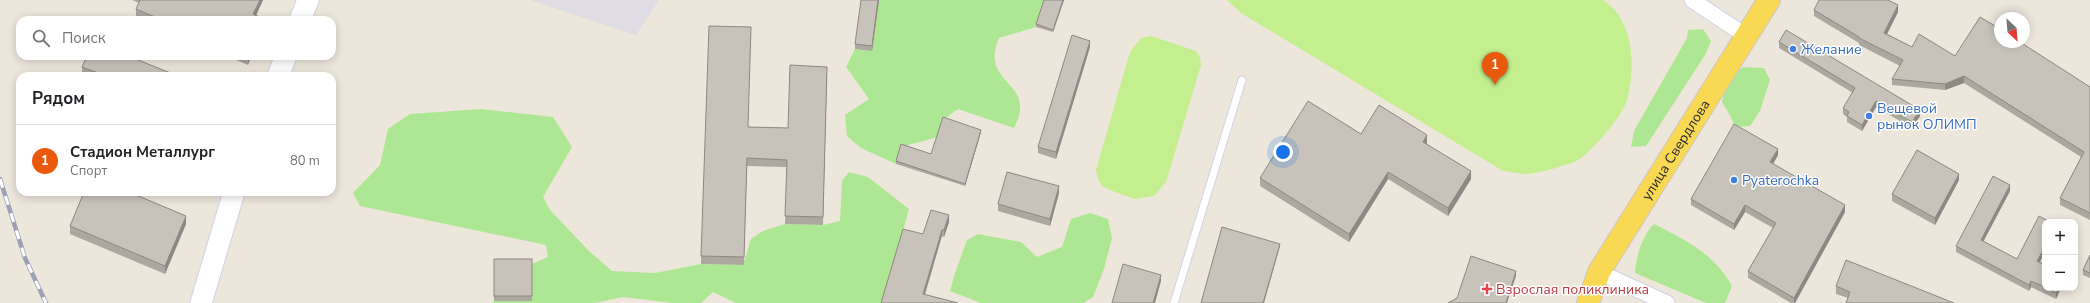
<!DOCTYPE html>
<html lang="ru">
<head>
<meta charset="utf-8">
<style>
  :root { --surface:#fff; --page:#f6f6f6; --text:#202124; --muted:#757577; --line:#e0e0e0; --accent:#ea580c }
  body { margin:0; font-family:"Nunito Sans",sans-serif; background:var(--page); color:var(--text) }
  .controls { position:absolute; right:12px; bottom:12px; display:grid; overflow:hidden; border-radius:8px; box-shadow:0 2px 10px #0003 }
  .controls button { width:36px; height:36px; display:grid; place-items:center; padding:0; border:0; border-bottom:1px solid var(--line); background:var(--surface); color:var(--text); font:20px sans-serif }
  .compass { position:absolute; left:1994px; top:12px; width:36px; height:36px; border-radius:50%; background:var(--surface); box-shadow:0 2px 10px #0003; rotate:154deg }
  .you { position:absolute; left:1283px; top:152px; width:14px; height:14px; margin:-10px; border:3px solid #fff; border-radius:50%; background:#1a73e8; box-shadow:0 0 0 6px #1a73e833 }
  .badge { display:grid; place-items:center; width:26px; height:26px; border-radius:50%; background:var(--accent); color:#fff; font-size:13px; font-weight:700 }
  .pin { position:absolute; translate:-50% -33px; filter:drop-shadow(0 1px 2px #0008) }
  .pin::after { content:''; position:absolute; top:21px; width:14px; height:12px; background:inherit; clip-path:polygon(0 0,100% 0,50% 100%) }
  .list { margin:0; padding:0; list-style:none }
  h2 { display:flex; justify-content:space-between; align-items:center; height:52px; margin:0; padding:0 16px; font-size:17px }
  h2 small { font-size:13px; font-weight:400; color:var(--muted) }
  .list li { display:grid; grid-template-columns:26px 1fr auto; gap:12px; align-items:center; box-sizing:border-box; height:72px; padding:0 16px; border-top:1px solid var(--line) }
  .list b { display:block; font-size:15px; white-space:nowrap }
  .list p { margin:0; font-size:13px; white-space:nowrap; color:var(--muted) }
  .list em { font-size:13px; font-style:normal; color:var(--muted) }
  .icon { flex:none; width:22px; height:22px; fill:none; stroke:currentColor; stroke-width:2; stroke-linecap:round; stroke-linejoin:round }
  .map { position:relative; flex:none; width:2090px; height:303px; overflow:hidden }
  .search { position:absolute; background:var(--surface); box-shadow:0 2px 10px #0003; left:16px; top:16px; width:320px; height:44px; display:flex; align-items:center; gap:10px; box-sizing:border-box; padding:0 14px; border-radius:12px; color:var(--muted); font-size:15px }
  .panel { position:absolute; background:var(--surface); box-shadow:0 2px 10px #0003; left:16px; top:72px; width:320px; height:124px; border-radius:12px }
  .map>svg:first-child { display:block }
</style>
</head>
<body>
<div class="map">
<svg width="2090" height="303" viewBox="0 0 2090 303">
  <rect width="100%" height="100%" fill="#ede6db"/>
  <polygon fill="#dfdce5" points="531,0 659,0 636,35"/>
  <g fill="#ade794">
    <path d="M879,0H1045L1036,27L999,38C981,78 1023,81 1020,110C1020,116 1016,123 1014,128L958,109L943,120L938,137L901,147L896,164L861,148L847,136L845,115L869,99L846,67L855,49L872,51Z"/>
    <polygon points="1703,29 1711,41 1705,55 1646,146 1631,147 1634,131 1687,38 1688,30"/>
    <path d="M1743,67L1764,68L1770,80L1760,111L1750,126L1735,127L1731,117L1722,102C1725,86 1730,77 1743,67Z"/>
    <polygon points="481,109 553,117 572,147 543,197 550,210 589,251 612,271 655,273 701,264 743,265 751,239 763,231 785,224 823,225 840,221 842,181 849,172 868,177 909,209 883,303 736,303 713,292 701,303 673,303 623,297 594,303 492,303 494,301 532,301 532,264 548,257 546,245 360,206 353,193 380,165 388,129 410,114"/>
    <polygon points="1090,213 1108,219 1112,238 1104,269 1093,297 1083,303 981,303 950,291 955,273 967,240 978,234 1021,242 1037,257 1062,247 1071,219"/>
    <path d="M1654,224C1685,240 1714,253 1732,286L1725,303H1706L1635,273C1636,256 1642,236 1654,224Z"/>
  </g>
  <g fill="#c3ef8e">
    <path d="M1227,0H1603C1634,19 1636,68 1627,100C1622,117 1594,148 1580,159C1572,164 1537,174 1527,174C1519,174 1511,172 1503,171L1241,13Z"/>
    <polygon points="1151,36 1196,51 1200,57 1201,65 1166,182 1154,196 1135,199 1115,192 1102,186 1098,179 1096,170 1130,52 1141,38"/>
  </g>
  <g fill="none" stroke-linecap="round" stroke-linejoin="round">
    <g stroke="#d0d3e4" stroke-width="9">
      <polyline id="service" points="1174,303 1242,80"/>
    </g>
    <g stroke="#d0d3e4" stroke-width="17">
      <g id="minor">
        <polyline points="1692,0 1746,36"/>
        <polyline points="1599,272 1667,303"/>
      </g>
    </g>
    <g stroke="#d0d3e4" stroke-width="23">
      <g id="secondary">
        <polyline points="300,20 308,0"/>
        <polyline points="278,76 286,56"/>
        <polyline points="201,303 234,192"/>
      </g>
    </g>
    <g stroke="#c8c8c8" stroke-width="24">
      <g id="primary">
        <path id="s1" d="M1588,303L1599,272L1769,0"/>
      </g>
    </g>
    <use href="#service" stroke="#fff" stroke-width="7"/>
    <use href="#minor" stroke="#fff" stroke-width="15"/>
    <use href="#secondary" stroke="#fff" stroke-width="21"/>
    <use href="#primary" stroke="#f9d854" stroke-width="22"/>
    <g stroke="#9da0b6" stroke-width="4.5">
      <polyline id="rail" points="0,179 25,258 46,303"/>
    </g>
    <use href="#rail" stroke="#fff" stroke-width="3" stroke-dasharray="9" stroke-linecap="butt"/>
  </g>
  <g fill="#aca8a0">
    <polygon points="132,0 263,0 256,15 264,20 144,20 136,17 136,9 139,3"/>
    <polygon points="879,0 872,51 855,49 855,44"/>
    <polygon points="1044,0 1064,0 1053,32 1036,27 1036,24"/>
    <polygon points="1814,10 1898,12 1887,34 1912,47 1955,56 2090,87 2090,220 2060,205 2060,198 2081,157 1964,83 1945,90 1892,85 1892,79 1900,66 1859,45 1859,43 1814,16"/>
    <polygon points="1779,42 1920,116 1912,128 1876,107 1862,131 1847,122 1847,117 1843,114 1843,108 1853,93 1779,48"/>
    <polygon points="1090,47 1056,159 1038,153 1038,147"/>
    <polygon points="227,56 251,56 248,65"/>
    <polygon points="82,67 178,76 90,76 82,73"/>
    <polygon points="827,74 823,225 785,224 787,167 747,166 744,265 701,264 701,256 748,127 788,128"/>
    <polygon points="981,132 965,186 896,164 896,161 931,154"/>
    <polygon points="1361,134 1427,143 1427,144 1471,179 1448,216 1388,179 1349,242 1260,186 1260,178"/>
    <polygon points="1778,155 1773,164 1845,212 1795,303 1791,303 1748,278 1748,271 1773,228 1745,212 1734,230 1691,205 1691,199"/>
    <polygon points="1959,180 1935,225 1892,201 1892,194"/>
    <polygon points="2010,191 1983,241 2017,259 2045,222 2045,252 2040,262 2045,265 2045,288 2061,288 2056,299 2031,287 2029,291 1956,252 1956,246"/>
    <polygon points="1059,193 1050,226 998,211 998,204"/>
    <polygon points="949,222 944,237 942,236 881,303 923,234"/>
    <polygon points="186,224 165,274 70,234 70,226"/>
    <polygon points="2090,255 2090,278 2083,275 2083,270"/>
    <rect x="494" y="259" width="38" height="42"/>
    <polygon points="1836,286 1954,303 1848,298 1836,294"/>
  </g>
  <g fill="#8c8882">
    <polygon points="260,0 263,0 254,20 253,14"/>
    <polygon points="878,0 879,0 872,51 872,46"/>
    <polygon points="1063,0 1064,0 1053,32 1053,30"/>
    <polygon points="1898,5 1898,12 1884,40 1884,33"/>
    <polygon points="1090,41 1090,47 1056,159 1056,152"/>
    <polygon points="248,56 251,56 248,65"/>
    <polygon points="1964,76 1964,83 1945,90 1945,84"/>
    <polygon points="1876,101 1876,107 1862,131 1862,125"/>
    <polygon points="1920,110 1920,116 1912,128 1912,122"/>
    <polygon points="981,130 981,132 965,186 965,184"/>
    <polygon points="1427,135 1427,143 1423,149 1423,142"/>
    <polygon points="1778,149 1778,155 1770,169 1770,162"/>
    <polygon points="1471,171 1471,179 1448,216 1448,208"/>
    <polygon points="1388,172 1388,179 1349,242 1349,234"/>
    <polygon points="1959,174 1959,180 1935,225 1935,218"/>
    <polygon points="2010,185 2010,191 1981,246 1981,240"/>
    <polygon points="1059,186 1059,193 1050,226 1050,219"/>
    <polygon points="1745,205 1745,212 1734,230 1734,224"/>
    <polygon points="1845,205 1845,212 1795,303 1794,303 1794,298"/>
    <polygon points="949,215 949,222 944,237 944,230"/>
    <polygon points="186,216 186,224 165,274 165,266"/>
    <polygon points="942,230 942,236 923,301 923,294"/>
    <polygon points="1280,244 1280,246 1264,303 1263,303"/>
    <polygon points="2045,247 2045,252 2037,267 2037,261"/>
    <polygon points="1516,271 1516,276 1507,303 1506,303"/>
    <polygon points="1161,275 1161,281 1155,303 1153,303"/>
    <polygon points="2031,281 2031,287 2029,291 2029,285"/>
    <polygon points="2059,288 2061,288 2056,299 2056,293"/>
  </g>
  <g fill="#c8c3ba" stroke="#8c8882">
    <polygon points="140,0 260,0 253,14 264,19 264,20 162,20 136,9"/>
    <polygon points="861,0 878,0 872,46 855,44"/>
    <polygon points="1044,0 1063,0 1053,30 1036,24"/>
    <polygon points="1819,0 1888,0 1898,5 1884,33 1912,47 1919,34 1955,56 1980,17 2000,29 2000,42 2020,42 2090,87 2090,213 2060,198 2084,152 1964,76 1945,84 1892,79 1903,60 1859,38 1859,37 1814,10"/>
    <polygon points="709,26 751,27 748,127 788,128 790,65 827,67 823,217 785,216 787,160 747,158 744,257 701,256"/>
    <polygon points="1786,30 1920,110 1912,122 1876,101 1862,125 1847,116 1849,112 1843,108 1855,88 1779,42"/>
    <polygon points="1072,35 1090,41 1056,152 1038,147"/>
    <polygon points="87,56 128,56 178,76 106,76 82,67"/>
    <polygon points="1308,101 1361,134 1379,105 1427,135 1423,142 1471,171 1448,208 1388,172 1349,234 1260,178"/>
    <polygon points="943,117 981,130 965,184 896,161 901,144 931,154"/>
    <polygon points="1734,124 1778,149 1770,162 1845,205 1794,298 1748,271 1776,223 1745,205 1734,224 1691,199"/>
    <polygon points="1917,150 1959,174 1935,218 1892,194"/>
    <polygon points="1007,172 1059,186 1050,219 998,204"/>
    <polygon points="1993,176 2010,185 1981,240 2017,259 2039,216 2050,222 2045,222 2045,247 2037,261 2045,265 2045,287 2031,281 2029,285 1956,246"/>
    <polygon points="84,192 129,192 186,216 165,266 70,226"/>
    <polygon points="931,210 949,215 944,230 942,230 923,294 958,303 881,303 903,229 923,234"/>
    <polygon points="1222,227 1280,244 1263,303 1201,303"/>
    <polygon points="2090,255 2090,273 2083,270"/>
    <polygon points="1471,256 1516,271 1506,303 1448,303 1457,298"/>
    <rect x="494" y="259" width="38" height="37"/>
    <polygon points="1846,260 1954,303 1846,303 1850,292 1836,286"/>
    <polygon points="1123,264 1161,275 1153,303 1112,303"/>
    <polygon points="2046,288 2059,288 2056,293"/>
  </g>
  <g fill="#3f7fe0" stroke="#fff" stroke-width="1.5">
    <circle cx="1793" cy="49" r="4"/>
    <circle cx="1869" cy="116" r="4"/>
    <circle cx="1734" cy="180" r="4"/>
  </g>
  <path fill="#e0444e" stroke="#fff" stroke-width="1.5" d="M1485 283h4v4h4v4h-4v4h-4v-4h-4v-4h4z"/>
  <g text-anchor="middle" stroke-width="3" stroke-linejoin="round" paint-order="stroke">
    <g font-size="14" fill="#366cbe" stroke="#fff" text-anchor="start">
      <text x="1801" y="54">Желание</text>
      <text x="1877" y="113">Вещевой<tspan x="1877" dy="16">рынок ОЛИМП</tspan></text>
      <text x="1742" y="185">Pyaterochka</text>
    </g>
    <g font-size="14" fill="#2a2a2a" stroke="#fff">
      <text dy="5" stroke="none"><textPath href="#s1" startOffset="177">улица Свердлова</textPath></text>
    </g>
    <g font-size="14" fill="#be3a42" stroke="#fff" text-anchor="start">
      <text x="1496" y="294">Взрослая поликлиника</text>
    </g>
  </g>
</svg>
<div class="controls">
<button>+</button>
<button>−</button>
</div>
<svg class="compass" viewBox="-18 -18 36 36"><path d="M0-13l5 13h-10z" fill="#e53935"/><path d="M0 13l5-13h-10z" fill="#757577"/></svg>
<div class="you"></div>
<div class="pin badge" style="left:1495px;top:85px">1</div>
<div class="search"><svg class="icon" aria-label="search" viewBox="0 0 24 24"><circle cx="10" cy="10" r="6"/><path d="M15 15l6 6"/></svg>Поиск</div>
<section class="panel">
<h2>Рядом<small></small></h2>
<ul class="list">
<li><span class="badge">1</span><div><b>Стадион Металлург</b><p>Спорт</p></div><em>80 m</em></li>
</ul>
</section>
</div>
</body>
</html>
